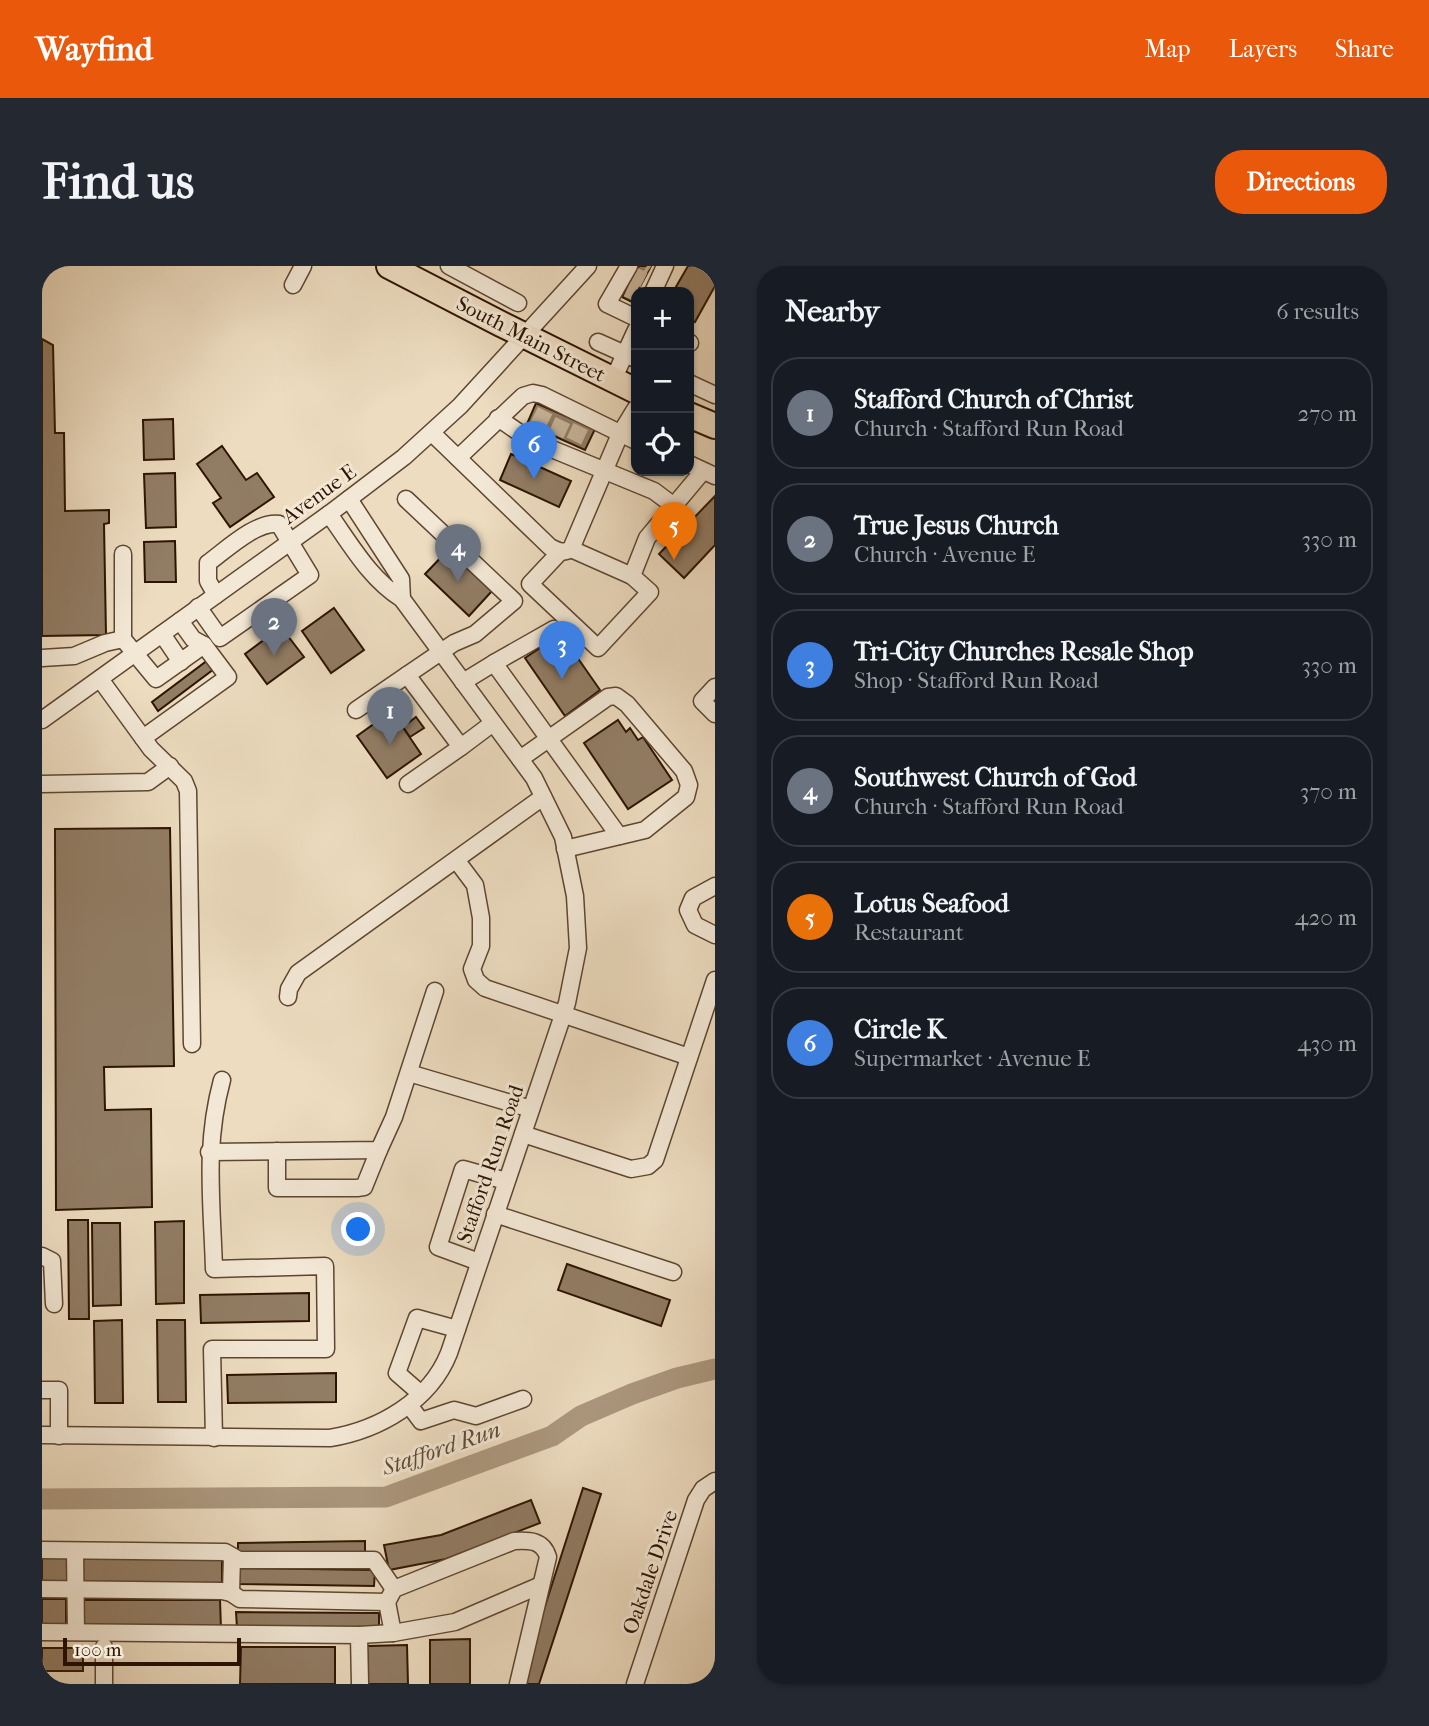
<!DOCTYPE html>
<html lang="en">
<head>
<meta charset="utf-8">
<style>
  :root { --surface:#171b24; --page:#242831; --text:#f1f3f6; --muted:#9ea1a6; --line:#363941; --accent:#ea580c }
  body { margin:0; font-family:"IM FELL French Canon",serif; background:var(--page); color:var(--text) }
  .controls { position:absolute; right:21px; top:21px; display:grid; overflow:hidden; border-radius:14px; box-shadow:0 2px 5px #0004 }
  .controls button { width:63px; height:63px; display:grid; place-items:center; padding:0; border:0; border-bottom:2px solid var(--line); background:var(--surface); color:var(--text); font:35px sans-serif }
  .scale { position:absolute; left:21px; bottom:18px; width:178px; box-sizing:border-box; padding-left:7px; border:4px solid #2d1401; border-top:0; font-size:19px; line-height:24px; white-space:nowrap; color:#2d1401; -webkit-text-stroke:5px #f3e8d6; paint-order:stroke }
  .you { position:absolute; left:317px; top:964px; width:24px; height:24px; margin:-18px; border:5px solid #fff; border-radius:50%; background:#1a73e8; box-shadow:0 0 0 10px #1a73e833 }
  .badge { display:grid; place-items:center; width:46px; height:46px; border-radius:50%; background:var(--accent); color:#fff; font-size:23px; font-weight:700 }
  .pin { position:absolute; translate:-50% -58px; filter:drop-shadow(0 2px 4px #0008) }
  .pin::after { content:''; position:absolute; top:37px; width:24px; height:21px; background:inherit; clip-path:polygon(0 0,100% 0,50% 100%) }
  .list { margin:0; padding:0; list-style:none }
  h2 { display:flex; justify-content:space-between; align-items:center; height:91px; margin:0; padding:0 28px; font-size:30px }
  h2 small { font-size:23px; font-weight:400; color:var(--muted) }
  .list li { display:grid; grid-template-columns:46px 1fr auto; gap:21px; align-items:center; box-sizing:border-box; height:112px; margin:0 14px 14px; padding:0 14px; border:2px solid var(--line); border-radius:28px }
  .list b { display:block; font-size:26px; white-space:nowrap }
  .list p { margin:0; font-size:23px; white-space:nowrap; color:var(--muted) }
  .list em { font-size:23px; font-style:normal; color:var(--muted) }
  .icon { flex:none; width:38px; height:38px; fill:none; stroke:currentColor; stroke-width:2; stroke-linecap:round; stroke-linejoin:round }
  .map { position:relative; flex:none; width:673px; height:1418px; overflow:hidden; border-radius:28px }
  header { display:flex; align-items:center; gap:42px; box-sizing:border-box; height:98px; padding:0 35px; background:var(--accent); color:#fff }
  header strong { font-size:33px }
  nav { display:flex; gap:38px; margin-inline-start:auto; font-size:24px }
  .intro { display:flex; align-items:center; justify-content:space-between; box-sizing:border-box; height:168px; padding:0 42px }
  h1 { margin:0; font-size:49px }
  .button { padding:18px 32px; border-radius:28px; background:var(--accent); color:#fff; font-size:24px; font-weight:700 }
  main { display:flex; gap:42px; padding:0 42px }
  aside { flex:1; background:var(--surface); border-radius:28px; box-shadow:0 2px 5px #0004 }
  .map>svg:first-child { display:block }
</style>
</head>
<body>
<header>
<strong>Wayfind</strong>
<nav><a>Map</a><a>Layers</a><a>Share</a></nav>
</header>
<div class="intro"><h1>Find us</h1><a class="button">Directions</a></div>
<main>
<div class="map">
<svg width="673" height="1418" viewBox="0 0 673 1418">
  <rect width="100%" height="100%" fill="#eddcc0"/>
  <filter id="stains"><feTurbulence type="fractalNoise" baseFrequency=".00286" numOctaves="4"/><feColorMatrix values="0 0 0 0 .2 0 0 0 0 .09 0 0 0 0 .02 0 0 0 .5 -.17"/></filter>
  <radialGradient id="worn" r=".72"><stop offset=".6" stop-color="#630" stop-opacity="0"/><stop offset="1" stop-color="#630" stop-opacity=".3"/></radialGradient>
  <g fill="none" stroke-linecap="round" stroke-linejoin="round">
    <polyline stroke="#ac987f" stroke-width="21" points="0,1233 344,1231 510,1170 539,1150 590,1128 635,1112 673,1103"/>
  </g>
  <g fill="#917c64" stroke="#2d1401" stroke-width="2">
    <polygon points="597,0 609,0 590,36 580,31"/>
    <polygon points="646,0 673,0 673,20 653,56 647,52 647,26 631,26"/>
    <polygon points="0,73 11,79 13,167 22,167 23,245 67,244 67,257 62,258 64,369 0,370"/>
    <polygon points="494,137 553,163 543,184 485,158"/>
    <polygon points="131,153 132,193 102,194 101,154"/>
    <polygon points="180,180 204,214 215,207 232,231 188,261 171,237 179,232 155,198"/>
    <polygon points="469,188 529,215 517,241 458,214"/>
    <polygon points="133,207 134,261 104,262 102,208"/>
    <polygon points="673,230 673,279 642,312 617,288"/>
    <polygon points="133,275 134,316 103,316 102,276"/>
    <polygon points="406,284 450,325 427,350 383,308"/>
    <polygon points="292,342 322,384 289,407 260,365"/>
    <polygon points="239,361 262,391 225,418 203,388"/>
    <polygon points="519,368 558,424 523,450 483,392"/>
    <polygon points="166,394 172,403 116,445 110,436"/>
    <polygon points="350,445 379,488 345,512 315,470"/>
    <polygon points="374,451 382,462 368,471 361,461"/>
    <polygon points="576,454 584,466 588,462 596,474 601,471 630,514 586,543 542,477"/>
    <polygon points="128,562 132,800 62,801 63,844 109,843 110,941 14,944 13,563"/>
    <polygon points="26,954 46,954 47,1053 27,1053"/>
    <polygon points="142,955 142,1037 114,1038 113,956"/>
    <polygon points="50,957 78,957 79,1039 51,1040"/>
    <polygon points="525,998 628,1034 619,1060 516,1024"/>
    <polygon points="267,1027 267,1055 159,1057 158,1029"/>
    <polygon points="80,1054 81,1137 53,1137 52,1055"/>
    <polygon points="115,1054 143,1054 144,1136 116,1136"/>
    <polygon points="294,1107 294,1136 186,1137 185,1109"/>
    <polygon points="541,1222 559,1228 497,1418 478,1418"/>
    <polygon points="489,1234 498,1257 404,1293 347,1304 342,1279 399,1269"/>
    <polygon points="323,1275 323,1287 196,1289 196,1277"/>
    <polygon points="0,1290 25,1291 25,1317 0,1317"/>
    <polygon points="41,1290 180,1291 180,1319 40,1318"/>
    <polygon points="196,1302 333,1304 332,1320 196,1318"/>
    <rect x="0" y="1333" width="24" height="27"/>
    <polygon points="41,1334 178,1334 179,1363 40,1360"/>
    <polygon points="194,1346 337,1347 337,1363 195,1362"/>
    <polygon points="428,1373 428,1418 388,1418 388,1374"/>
    <polygon points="365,1379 366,1418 326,1418 325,1380"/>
    <polygon points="199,1381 293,1381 293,1418 198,1418"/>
    <rect x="0" y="1382" width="41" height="23"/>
  </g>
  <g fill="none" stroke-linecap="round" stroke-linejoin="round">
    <g stroke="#c7b49a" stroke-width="16" stroke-dasharray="16 8" stroke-linecap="butt">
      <polyline points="605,0 608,2"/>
      <polyline points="592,9 602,14"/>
      <polyline points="585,23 594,27"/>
      <polyline points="496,159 504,143"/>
      <polyline points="514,169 522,152"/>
      <polyline points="532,175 539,160"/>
    </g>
    <g stroke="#5d4631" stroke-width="19">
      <g id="minor">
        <polyline points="407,0 476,37"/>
        <polyline points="587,0 565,38 594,52"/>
        <polyline points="251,19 261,0"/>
        <polyline points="611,26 623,0"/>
        <polyline points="556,76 594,93"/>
        <polyline points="647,76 648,77"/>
        <polyline points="571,114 594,64"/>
        <polyline points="647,117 673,129"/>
        <polyline points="456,152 488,174 612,225 632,240"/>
        <path d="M390,167L508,281C516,285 521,288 529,283L578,168L594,142"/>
        <polyline points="416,192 481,130 491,127 500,129 594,175"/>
        <polyline points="647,198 673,210"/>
        <polyline points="307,233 359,313 360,333"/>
        <polyline points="364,233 472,335 433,368 412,377 365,409 419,481 451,457"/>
        <polyline points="529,283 590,310 605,272 661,205"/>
        <polyline points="518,286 488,318 556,382 608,326 590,310"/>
        <path d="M156,341L178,372L268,309L237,258C214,255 184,284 166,297V315L174,329"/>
        <polyline points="120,368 139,396"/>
        <polyline points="81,373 81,288"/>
        <polyline points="0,392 32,390 63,377 81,373 114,413 162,379"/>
        <polyline points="452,397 512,363"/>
        <polyline points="58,413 109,483 142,515 146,525 150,778"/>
        <polyline points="421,416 452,397 577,570"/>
        <polyline points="673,421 660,435 673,448"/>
        <polyline points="314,444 365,409"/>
        <polyline points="0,454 287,248 362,191 418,140 546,0"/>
        <polyline points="101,472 186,411 162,379 151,373 138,355"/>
        <polyline points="478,493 566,431 574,430 585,438 642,505 647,519 644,531 603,564 523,583"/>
        <polyline points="0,518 106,516 128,500"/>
        <polyline points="366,518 419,481"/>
        <polyline points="415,595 433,619 439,652 439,680 430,703 434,714 443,722 647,791"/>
        <polyline points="673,620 651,632 646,644 653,659 673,669"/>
        <polyline points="246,731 247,723 256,707 501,531"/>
        <polyline points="367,807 489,843"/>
        <polyline points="481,868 589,903 606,900 613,894 673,714"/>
        <polyline points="235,885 235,922 315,922 322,921 337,884"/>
        <polyline points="167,886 337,884 352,851 393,725"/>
        <polyline points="453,948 631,1006"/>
        <polyline points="0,990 10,995 12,1038"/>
        <polyline points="437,996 396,981 421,903 464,915"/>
        <polyline points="0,1124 17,1124 17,1170"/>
        <polyline points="379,1128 355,1107 375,1052 415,1063"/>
        <polyline points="367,1139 379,1155 412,1144 434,1150 481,1133"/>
        <path d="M0,1169L288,1172C337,1164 388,1135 407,1087L525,737L536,682L533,630L521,571L492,512L360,333C328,313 309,279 287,248"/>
        <path d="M172,1172L170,1083H284L283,1000L172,1003C170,936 162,880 180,814"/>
        <polyline points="0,1284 183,1286 197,1294 332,1294 352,1323"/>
        <polyline points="33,1285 34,1366"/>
        <path d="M0,1323L180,1325L189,1327L198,1333L345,1336L352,1323L472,1275C487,1274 501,1274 506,1291L476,1418"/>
        <polyline points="189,1327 190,1291"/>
        <polyline points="345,1336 351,1367"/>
        <polyline points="0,1366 317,1369 318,1418"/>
        <polyline points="317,1369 351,1367 413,1356 499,1319"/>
        <polyline points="62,1418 62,1381"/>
        <polyline points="593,1418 654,1234 661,1223 673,1215"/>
      </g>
    </g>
    <g stroke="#2d1401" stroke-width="28">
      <g id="highway">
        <polyline points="347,0 459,58 594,125"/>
        <polyline points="647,149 673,160"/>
      </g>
    </g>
    <use href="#minor" stroke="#f3e8d6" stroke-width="16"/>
    <use href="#highway" stroke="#eddcc0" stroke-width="24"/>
  </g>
  <g text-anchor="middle" stroke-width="6" stroke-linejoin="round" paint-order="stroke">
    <g font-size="21" fill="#2d1401" stroke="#f3e8d6">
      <text transform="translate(489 73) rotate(27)" y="7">South Main Street</text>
      <text transform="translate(277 228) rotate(-36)" y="7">Avenue E</text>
      <text transform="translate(448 898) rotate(-71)" y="7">Stafford Run Road</text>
      <text transform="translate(608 1306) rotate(-71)" y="7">Oakdale Drive</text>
    </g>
    <g font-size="23" font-style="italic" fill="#604933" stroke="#f3e8d6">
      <text transform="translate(399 1182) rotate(-19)" y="8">Stafford Run</text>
    </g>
  </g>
  <rect width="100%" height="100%" filter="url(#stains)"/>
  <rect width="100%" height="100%" fill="url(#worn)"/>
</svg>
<div class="controls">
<button>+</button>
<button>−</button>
<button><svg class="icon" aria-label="locate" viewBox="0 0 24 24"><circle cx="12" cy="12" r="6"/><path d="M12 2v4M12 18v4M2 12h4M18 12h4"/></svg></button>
</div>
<div class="scale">100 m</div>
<div class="you"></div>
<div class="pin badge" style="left:348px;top:479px;background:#6b7280">1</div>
<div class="pin badge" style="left:232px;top:390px;background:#6b7280">2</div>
<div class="pin badge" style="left:520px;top:413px;background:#3f7fe0">3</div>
<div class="pin badge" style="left:416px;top:316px;background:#6b7280">4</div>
<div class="pin badge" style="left:632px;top:294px;background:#e8710a">5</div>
<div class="pin badge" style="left:492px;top:213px;background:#3f7fe0">6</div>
</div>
<aside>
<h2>Nearby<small>6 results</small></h2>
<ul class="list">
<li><span class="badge" style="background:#6b7280">1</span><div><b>Stafford Church of Christ</b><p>Church · Stafford Run Road</p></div><em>270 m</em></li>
<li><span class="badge" style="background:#6b7280">2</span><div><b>True Jesus Church</b><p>Church · Avenue E</p></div><em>330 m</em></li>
<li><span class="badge" style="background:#3f7fe0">3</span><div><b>Tri-City Churches Resale Shop</b><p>Shop · Stafford Run Road</p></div><em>330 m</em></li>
<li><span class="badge" style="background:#6b7280">4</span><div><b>Southwest Church of God</b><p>Church · Stafford Run Road</p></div><em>370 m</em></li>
<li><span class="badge" style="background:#e8710a">5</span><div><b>Lotus Seafood</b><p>Restaurant</p></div><em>420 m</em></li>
<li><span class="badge" style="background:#3f7fe0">6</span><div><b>Circle K</b><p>Supermarket · Avenue E</p></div><em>430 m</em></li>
</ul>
</aside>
</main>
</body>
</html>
